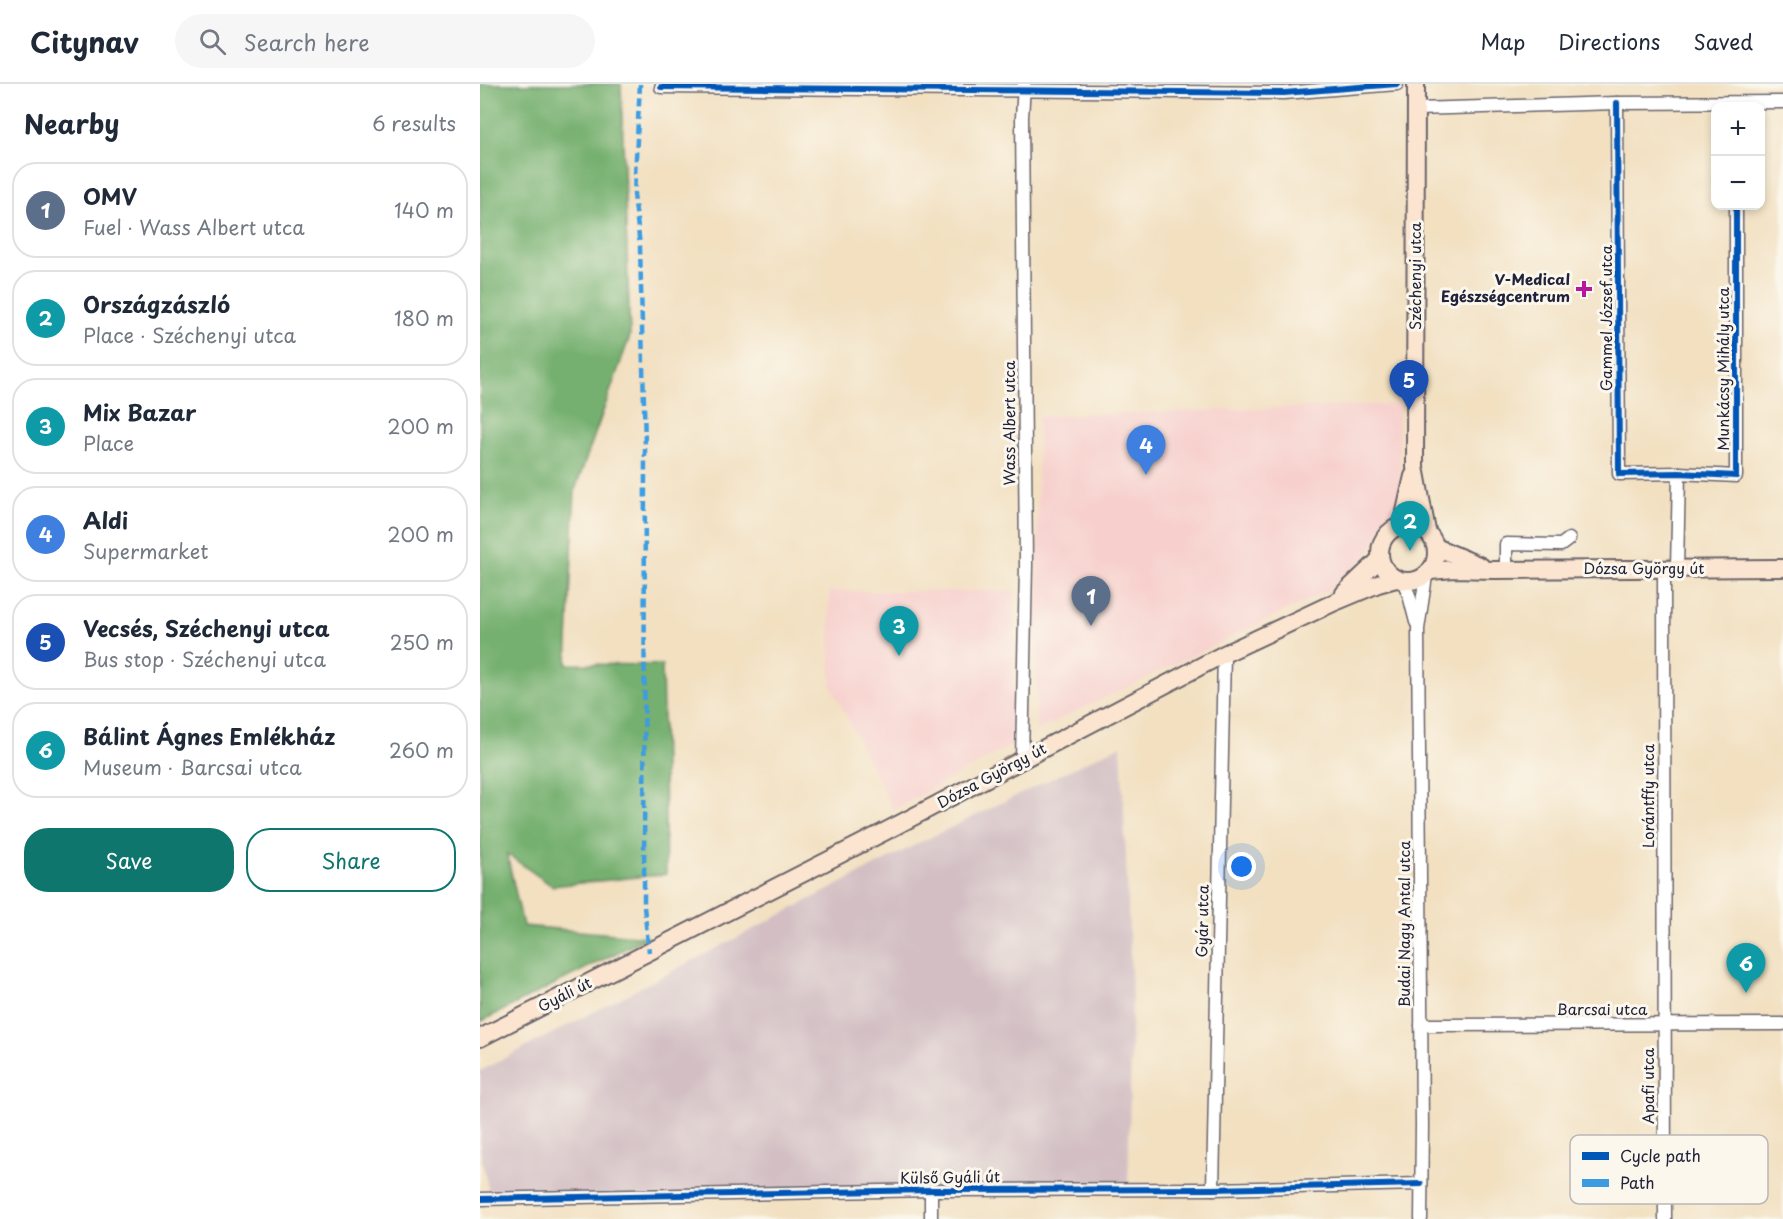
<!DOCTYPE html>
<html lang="en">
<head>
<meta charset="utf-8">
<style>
  :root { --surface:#fff; --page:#f6f6f7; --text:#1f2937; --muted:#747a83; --line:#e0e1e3; --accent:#0f766e }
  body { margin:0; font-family:"Playpen Sans",sans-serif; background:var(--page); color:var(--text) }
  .controls { position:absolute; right:18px; top:18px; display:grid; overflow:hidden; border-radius:12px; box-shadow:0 3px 9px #0003 }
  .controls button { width:54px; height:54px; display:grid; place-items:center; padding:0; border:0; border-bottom:2px solid var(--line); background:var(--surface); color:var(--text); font:30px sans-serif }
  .you { position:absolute; left:762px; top:783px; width:21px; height:21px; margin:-15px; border:4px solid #fff; border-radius:50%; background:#1a73e8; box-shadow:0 0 0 9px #1a73e833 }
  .badge { display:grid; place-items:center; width:39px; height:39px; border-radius:50%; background:var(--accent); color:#fff; font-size:20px; font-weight:700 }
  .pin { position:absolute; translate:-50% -50px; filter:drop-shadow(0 2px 3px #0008) }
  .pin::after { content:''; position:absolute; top:32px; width:21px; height:18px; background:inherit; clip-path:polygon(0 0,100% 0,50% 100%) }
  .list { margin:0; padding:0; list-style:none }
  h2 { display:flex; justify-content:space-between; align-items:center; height:78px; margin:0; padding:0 24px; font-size:26px }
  h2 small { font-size:20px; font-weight:400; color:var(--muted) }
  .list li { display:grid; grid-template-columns:39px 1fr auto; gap:18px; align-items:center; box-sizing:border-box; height:96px; margin:0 12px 12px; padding:0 12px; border:2px solid var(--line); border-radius:24px }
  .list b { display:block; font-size:22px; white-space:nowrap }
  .list p { margin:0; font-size:20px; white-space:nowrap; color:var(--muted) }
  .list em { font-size:20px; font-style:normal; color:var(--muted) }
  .actions { display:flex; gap:12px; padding:18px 24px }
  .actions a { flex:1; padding:14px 0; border:2px solid var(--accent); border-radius:24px; text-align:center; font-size:21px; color:var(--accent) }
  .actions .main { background:var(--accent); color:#fff }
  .icon { flex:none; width:33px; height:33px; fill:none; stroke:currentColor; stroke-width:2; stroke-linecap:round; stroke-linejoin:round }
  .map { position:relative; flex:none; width:1303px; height:1135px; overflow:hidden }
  header { display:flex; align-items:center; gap:36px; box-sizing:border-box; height:84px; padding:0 30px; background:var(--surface); border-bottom:2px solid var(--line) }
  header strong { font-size:28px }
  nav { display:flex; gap:33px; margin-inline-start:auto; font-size:21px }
  .search { width:420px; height:54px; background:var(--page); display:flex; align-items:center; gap:15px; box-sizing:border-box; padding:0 21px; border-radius:33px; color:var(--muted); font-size:22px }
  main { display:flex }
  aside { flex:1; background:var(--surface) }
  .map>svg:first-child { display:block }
</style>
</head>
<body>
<header>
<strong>Citynav</strong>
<div class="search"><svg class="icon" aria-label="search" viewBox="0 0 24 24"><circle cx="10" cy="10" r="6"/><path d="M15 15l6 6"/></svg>Search here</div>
<nav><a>Map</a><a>Directions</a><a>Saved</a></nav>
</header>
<main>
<aside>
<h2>Nearby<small>6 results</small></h2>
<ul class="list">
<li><span class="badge" style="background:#5c6f8a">1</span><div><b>OMV</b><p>Fuel · Wass Albert utca</p></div><em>140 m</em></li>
<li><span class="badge" style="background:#0f9aa8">2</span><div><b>Országzászló</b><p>Place · Széchenyi utca</p></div><em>180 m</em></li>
<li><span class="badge" style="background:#0f9aa8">3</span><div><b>Mix Bazar</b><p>Place</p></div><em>200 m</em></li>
<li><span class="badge" style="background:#3f7fe0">4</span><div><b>Aldi</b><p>Supermarket</p></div><em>200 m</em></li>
<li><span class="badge" style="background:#1a4fb4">5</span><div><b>Vecsés, Széchenyi utca</b><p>Bus stop · Széchenyi utca</p></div><em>250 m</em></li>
<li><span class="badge" style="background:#0f9aa8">6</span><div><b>Bálint Ágnes Emlékház</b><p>Museum · Barcsai utca</p></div><em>260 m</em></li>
</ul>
<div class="actions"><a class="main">Save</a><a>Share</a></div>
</aside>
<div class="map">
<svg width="1303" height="1135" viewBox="0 0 1303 1135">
  <rect width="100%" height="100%" fill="#fbf7ec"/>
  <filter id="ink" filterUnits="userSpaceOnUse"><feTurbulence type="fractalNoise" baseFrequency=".0167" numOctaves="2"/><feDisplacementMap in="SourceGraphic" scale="12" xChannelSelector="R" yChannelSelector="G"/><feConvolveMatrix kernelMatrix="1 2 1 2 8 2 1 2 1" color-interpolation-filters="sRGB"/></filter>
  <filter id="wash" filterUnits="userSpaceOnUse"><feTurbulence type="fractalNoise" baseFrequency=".008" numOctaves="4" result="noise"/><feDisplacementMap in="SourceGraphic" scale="24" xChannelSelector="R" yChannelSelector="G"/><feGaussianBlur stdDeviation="1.35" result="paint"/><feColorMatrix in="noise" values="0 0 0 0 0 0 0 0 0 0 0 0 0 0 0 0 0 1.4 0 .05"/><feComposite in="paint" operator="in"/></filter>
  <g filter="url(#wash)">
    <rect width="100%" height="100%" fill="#f2e0c1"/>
    <g fill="#f7d0cd">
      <polygon points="919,320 920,425 901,444 891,466 874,486 845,508 556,647 558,332"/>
      <polygon points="349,507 535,507 531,662 413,726 351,602"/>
    </g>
    <polygon fill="#d2bec3" points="641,661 652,913 648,1105 10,1114 0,1066 0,987 437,760"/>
    <polygon fill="#76b06f" stroke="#4c6955" stroke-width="1.5" points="0,0 141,0 150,252 95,406 87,580 182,581 186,790 72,802 27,770 43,842 168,853 0,938"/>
  </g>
  <g filter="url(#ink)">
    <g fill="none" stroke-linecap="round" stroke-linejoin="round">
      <g stroke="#6b646a" stroke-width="15">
        <g id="street">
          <polyline points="181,3 804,9 917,0"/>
          <polyline points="1137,19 1139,390 1199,389 1256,392 1256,122"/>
          <polyline points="936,25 1137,19 1303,18"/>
          <polyline points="1184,484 1185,1135"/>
          <polyline points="1197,485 1199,389"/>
          <polyline points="1026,486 1026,460 1081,461 1089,455"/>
          <polyline points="923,497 929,511 936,538"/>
          <polyline points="542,677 546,481 542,34 544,0"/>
          <polyline points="941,941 1303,940"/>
          <polyline points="733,1105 744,570"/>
          <polyline points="451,1106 451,1135"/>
          <polyline points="0,1115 451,1106 733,1105 941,1100"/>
          <polyline points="941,1135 942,1041 938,545 946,492"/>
        </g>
      </g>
      <g stroke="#6b646a" stroke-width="20">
        <g id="secondary">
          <polyline points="936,0 935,383 947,447"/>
          <circle cx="928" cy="469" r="28"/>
          <polyline points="922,441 933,392"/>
          <polyline points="956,463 1001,482"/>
          <polyline points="950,487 974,485 1013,486 1303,484"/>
          <polyline points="864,509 900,475"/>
          <polyline points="0,954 406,747 744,570 855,518 898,500 916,495"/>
        </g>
      </g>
      <use href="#street" stroke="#fff" stroke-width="12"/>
      <use href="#secondary" stroke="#fce5d0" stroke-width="16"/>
      <polyline stroke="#3c9ce2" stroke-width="4.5" stroke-dasharray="9 4.5" stroke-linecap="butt" points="160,0 154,110 160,162 165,361 164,823 169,868"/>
      <g stroke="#fbf7ec" stroke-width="10">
        <g id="cycleway">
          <polyline points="181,3 804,9 917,0"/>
          <polyline points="1137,19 1139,390 1199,389 1256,392 1256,122"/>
          <polyline points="0,1115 451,1106 733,1105 941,1100"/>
        </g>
      </g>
      <use href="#cycleway" stroke="#0057b8" stroke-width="6"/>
    </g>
  </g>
  <path fill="#b5179e" stroke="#fbf7ec" stroke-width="2" d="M1101 196h6v6h6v6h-6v6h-6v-6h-6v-6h6z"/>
  <g text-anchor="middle" stroke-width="6" stroke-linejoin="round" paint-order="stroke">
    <g font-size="15" fill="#22223b" stroke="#fbf7ec">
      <text transform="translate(936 192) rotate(-90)" y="5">Széchenyi utca</text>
      <text transform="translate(1127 234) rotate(-90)" y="5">Gammel József utca</text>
      <text transform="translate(1244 285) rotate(-90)" y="5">Munkácsy Mihály utca</text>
      <text transform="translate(530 339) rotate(-90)" y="5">Wass Albert utca</text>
      <text x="1164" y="490">Dózsa György út</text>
      <text transform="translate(512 692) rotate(-28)" y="5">Dózsa György út</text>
      <text transform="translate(1169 712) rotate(-90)" y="5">Lorántffy utca</text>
      <text transform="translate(723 837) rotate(-89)" y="5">Gyár utca</text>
      <text transform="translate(925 840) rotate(-90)" y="5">Budai Nagy Antal utca</text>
      <text transform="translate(85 911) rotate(-27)" y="5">Gyáli út</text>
      <text x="1122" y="931">Barcsai utca</text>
      <text transform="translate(1169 1002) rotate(-90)" y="5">Apafi utca</text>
      <text transform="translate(470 1094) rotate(-1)" y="5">Külső Gyáli út</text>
    </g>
    <g font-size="15" font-weight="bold" fill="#22223b" stroke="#fbf7ec" text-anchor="end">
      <text x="1090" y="201">V-Medical<tspan x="1090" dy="17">Egészségcentrum</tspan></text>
    </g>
  </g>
  <rect x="1090" y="1051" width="198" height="69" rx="9" fill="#fbf7ec" stroke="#bab7b7" stroke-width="1.5"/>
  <rect x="1102" y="1068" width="27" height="8" fill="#0057b8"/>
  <rect x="1102" y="1095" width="27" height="8" fill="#3c9ce2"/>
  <g font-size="16" fill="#22223b">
    <text x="1140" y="1078">Cycle path</text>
    <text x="1140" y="1105">Path</text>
  </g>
</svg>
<div class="controls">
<button>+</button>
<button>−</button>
</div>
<div class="you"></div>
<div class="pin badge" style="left:611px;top:542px;background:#5c6f8a">1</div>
<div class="pin badge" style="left:930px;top:467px;background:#0f9aa8">2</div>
<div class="pin badge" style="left:419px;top:572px;background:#0f9aa8">3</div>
<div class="pin badge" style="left:666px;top:391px;background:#3f7fe0">4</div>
<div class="pin badge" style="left:929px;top:326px;background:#1a4fb4">5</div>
<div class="pin badge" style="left:1266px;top:909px;background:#0f9aa8">6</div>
</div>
</main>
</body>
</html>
